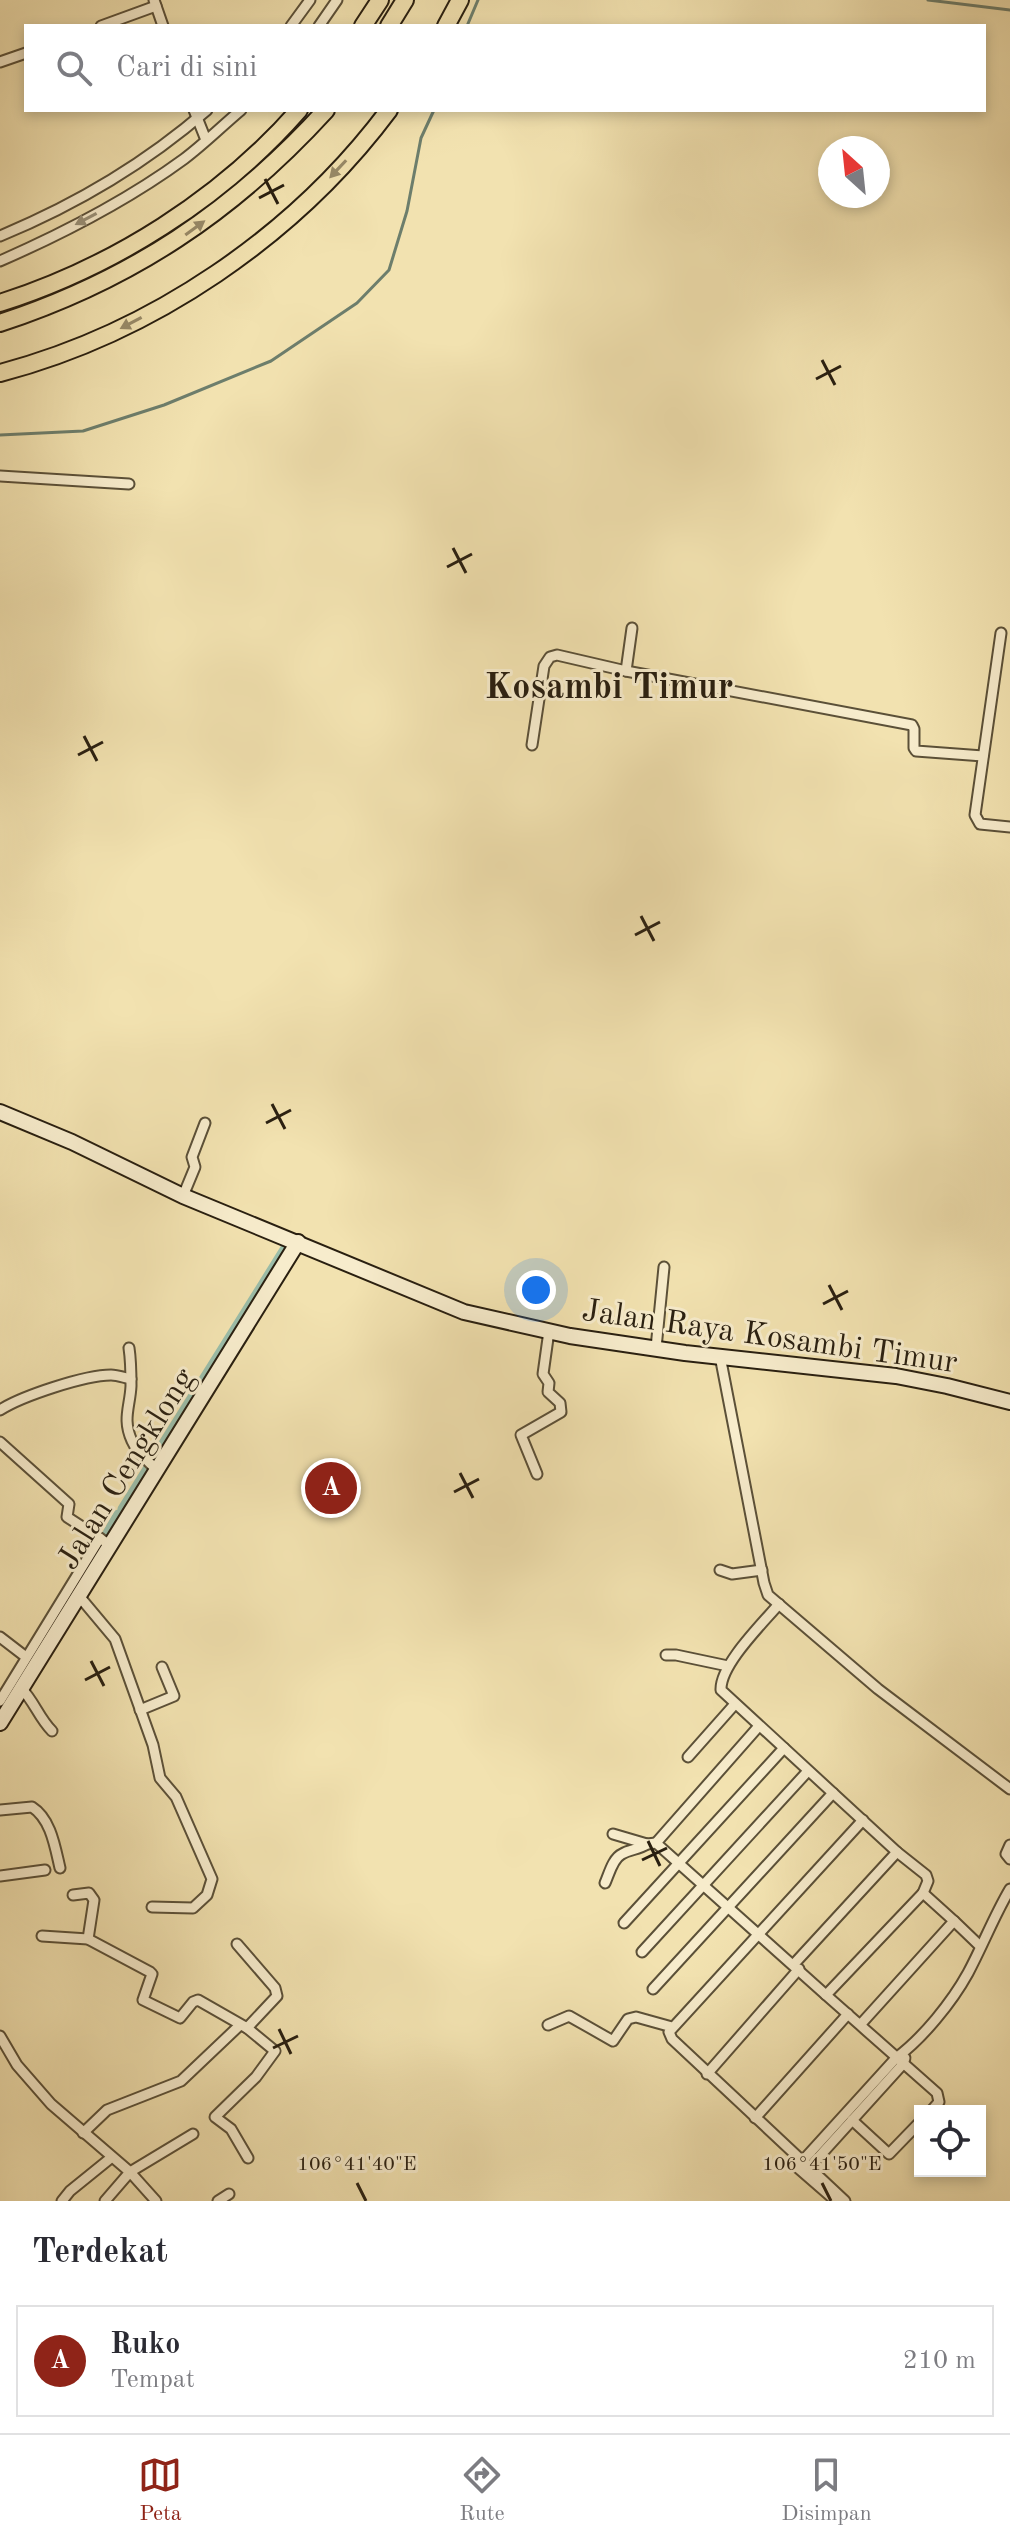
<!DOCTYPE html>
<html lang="id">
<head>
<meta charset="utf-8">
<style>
  :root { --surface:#fff; --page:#f2f2f3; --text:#2b2b33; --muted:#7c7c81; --line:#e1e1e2; --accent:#8f2418 }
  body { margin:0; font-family:"Old Standard TT",serif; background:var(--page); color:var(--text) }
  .controls { position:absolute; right:24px; bottom:24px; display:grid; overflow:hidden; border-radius:0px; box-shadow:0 4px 12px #0003 }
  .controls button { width:72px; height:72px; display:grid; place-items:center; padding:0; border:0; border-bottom:2px solid var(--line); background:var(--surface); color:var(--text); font:40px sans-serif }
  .compass { position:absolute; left:818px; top:136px; width:72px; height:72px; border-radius:50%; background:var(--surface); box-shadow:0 4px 12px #0003; rotate:333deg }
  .you { position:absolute; left:536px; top:1290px; width:28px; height:28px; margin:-20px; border:6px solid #fff; border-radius:50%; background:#1a73e8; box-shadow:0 0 0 12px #1a73e833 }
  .badge { display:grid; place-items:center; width:52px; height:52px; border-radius:50%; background:var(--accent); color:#fff; font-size:26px; font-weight:700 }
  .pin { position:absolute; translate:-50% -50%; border:4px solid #fff; box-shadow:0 2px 8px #0006 }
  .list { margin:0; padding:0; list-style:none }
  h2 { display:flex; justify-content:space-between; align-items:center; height:104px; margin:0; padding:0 32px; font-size:34px }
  h2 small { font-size:26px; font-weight:400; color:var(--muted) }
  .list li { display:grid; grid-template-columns:52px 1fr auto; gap:24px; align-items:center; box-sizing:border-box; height:112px; margin:0 16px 16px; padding:0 16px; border:2px solid var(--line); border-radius:0px }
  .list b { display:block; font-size:30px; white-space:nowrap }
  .list p { margin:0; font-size:26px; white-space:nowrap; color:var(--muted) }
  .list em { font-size:26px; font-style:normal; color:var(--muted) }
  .icon { flex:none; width:44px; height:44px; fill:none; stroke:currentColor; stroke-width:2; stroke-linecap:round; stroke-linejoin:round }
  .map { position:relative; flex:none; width:1010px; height:2201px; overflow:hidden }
  .search { position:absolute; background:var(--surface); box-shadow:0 4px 12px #0003; left:24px; right:24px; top:24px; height:88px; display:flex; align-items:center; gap:20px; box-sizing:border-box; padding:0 28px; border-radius:0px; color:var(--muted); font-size:30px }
  .sheet { height:232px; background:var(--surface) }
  nav { display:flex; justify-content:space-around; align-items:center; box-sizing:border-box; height:112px; border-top:2px solid var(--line); background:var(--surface); font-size:22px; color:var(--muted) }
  nav a { display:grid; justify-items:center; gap:4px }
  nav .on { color:var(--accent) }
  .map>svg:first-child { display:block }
</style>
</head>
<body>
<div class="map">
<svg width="1010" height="2201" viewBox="0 0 1010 2201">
  <rect width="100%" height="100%" fill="#f2e2b0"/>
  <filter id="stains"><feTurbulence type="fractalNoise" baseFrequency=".0025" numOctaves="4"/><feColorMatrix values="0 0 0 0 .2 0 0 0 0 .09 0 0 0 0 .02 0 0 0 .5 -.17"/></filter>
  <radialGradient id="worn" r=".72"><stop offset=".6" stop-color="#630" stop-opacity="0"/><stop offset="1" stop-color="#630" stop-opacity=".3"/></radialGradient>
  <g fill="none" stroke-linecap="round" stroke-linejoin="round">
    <g stroke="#6d7e6c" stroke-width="3">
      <polyline points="928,0 1010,10"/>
      <polyline points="467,26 478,0"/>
      <polyline points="0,435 83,431 164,405 271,361 357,303 389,270 407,211 421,138 434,110"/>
    </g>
    <g stroke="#9bbeaa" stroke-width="9">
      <polyline points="122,1509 285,1248"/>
      <polyline points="99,1547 118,1514"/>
      <polyline points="16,1684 41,1642"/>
    </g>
    <g stroke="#5b5038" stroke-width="13">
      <g id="minor">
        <polyline points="154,0 163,26"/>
        <polyline points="101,26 156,6"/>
        <polyline points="291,26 310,0"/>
        <polyline points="319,26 337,0"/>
        <polyline points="0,62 26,53"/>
        <polyline points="194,110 206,140"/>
        <path d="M0,236C75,205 146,163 207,110"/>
        <path d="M0,261C64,233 128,200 184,159C204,144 222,126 241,110"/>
        <polyline points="0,476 129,484"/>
        <polyline points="1001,633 975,815 980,824 1010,827"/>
        <polyline points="626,671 632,628"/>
        <polyline points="532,745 544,666 550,657 557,655 626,671 912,725 914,729 914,748 916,751 983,756"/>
        <polyline points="183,1196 195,1167 192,1157 205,1123"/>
        <path d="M129,1348C131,1361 131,1372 131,1386C130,1407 122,1419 132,1441C137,1453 148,1461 157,1470"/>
        <polyline points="656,1348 664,1267"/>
        <polyline points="720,1356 764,1583 768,1595 878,1689 1010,1789"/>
        <path d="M0,1410C22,1396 85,1375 111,1375C118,1375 125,1378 131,1379"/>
        <polyline points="0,1442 69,1504 67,1517 104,1541"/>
        <polyline points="537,1474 521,1435 561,1412 560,1403 548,1392 549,1383 543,1374 549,1331"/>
        <polyline points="720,1570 732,1574 762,1570"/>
        <polyline points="79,1596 115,1639 153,1745 160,1778 176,1797 212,1879 207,1895 193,1908 152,1907"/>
        <path d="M779,1604C762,1624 720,1665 721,1690L897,1852L926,1875L928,1881L923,1893"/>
        <polyline points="0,1637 26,1657"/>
        <polyline points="666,1655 676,1655 728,1666"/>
        <path d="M21,1688C34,1701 39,1718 52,1731"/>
        <polyline points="0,1701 100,1538"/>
        <polyline points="140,1710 174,1696 162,1667"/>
        <polyline points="688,1757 735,1704"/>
        <path d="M0,1810L32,1807C51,1819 55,1847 60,1868"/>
        <polyline points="613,1834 647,1844 656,1843 826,1995"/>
        <polyline points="656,1843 759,1726"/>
        <polyline points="1010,1845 1006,1854 1010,1859"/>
        <polyline points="0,1876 45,1870"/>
        <path d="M605,1883C609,1874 613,1858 622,1854C630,1849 638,1850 647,1844"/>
        <polyline points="73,1895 89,1893 94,1900 88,1939"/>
        <polyline points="954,1921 980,1946"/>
        <polyline points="624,1923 784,1748"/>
        <polyline points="42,1936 88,1939 150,1972 152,1974 143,2000 180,2018 193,2002 198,2000 247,2028 275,2051 256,2077 215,2117 231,2129 248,2158"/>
        <polyline points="237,1944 275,1988 277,1996 247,2028"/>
        <polyline points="642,1952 808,1771"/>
        <polyline points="794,1964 897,1852"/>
        <polyline points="653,1989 833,1793"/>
        <polyline points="548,2025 569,2016 613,2041 628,2019 636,2017 672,2027"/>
        <polyline points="860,2025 826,1995 923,1893 954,1921 860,2025 937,2093 939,2102 931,2111"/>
        <polyline points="0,2036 17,2065 51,2104 130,2172 156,2201"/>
        <polyline points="707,2074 799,1969"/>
        <polyline points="755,2118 848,2014"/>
        <polyline points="852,2120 889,2154 920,2122"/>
        <polyline points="83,2133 107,2110 181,2081 240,2025"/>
        <polyline points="807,2170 903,2064 905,2058"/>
        <polyline points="62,2201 70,2191 112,2157"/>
        <polyline points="105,2201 130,2172 193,2134"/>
        <polyline points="218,2201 229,2194"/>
        <path d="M836,2201L797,2167L896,2058C923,2038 952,2002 968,1973C983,1945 994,1916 1010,1889"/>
        <polyline points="845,2201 672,2039 669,2032 863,1820"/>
      </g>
    </g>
    <g stroke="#291f10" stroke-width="18">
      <g id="secondary">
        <polyline points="0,1112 72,1142 183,1196 464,1312 570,1336 685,1353 896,1376 947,1386 1010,1402"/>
        <polyline points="0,1723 298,1242"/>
      </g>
    </g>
    <g stroke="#291f10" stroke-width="20">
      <g id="motorway">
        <polyline points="363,26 380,0"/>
        <polyline points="389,26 405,0"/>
        <polyline points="446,26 460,0"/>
        <path d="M0,303C113,267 221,199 299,110"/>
        <path d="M0,323C131,280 233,212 326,110"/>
        <path d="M0,373C152,333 295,236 389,110"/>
      </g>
    </g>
    <use href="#minor" stroke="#f7eccc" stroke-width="9"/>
    <use href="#secondary" stroke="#f7eccc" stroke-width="14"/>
    <use href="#motorway" stroke="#f2e2b0" stroke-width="16"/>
  </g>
  <defs><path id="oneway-solid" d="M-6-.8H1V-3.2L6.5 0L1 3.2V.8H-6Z" transform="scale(2)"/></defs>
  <g fill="#988a68">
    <use href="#oneway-solid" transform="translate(338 169) rotate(133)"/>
    <use href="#oneway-solid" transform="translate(195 228) rotate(-36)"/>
    <use href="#oneway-solid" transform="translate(131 323) rotate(152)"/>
  </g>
  <use fill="#9a9077" href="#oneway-solid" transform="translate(86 219) rotate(152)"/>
  <path fill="none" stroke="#291f10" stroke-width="3" d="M265,179L278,204M259,198L284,185M822,360L835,385M816,379L841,366M453,548L466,573M447,567L472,554M84,736L97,761M78,755L103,742M641,916L654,941M635,935L660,922M272,1104L285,1129M266,1123L291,1110M829,1285L842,1310M823,1304L848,1291M460,1473L473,1498M454,1492L479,1479M91,1661L104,1686M85,1680L110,1667M648,1841L660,1866M642,1860L667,1848M279,2029L291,2054M273,2048L298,2036M357,2183L366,2201M822,2183L831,2201"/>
  <g text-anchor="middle" stroke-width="6" stroke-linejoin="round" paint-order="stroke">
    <g font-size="32" fill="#291f10" stroke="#f7eccc">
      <text transform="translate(770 1335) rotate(8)" y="11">Jalan Raya Kosambi Timur</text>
      <text transform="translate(125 1468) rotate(-58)" y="11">Jalan Cengklong</text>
    </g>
    <g font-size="36" font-weight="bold" fill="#291f10" stroke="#f7eccc">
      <text x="609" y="698">Kosambi Timur</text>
    </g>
  </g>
  <g font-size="20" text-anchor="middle" fill="#291f10" stroke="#f7eccc" stroke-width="6" stroke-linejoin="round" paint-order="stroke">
    <text x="357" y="2170">106°41'40"E</text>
    <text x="822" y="2170">106°41'50"E</text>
  </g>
  <rect width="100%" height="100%" filter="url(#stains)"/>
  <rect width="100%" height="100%" fill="url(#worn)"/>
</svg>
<div class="controls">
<button><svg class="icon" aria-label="locate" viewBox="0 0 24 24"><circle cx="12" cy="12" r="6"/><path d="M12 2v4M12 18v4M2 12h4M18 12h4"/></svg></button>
</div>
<svg class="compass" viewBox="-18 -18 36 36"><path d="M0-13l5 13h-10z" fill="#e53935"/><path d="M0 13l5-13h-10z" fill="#7c7c81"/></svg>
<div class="you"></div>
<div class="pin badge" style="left:331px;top:1488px">A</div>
<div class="search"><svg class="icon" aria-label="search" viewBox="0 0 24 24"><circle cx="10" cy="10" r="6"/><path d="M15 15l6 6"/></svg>Cari di sini</div>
</div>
<section class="sheet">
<h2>Terdekat<small></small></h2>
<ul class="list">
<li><span class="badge">A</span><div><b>Ruko</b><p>Tempat</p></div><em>210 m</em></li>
</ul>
</section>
<nav>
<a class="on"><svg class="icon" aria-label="map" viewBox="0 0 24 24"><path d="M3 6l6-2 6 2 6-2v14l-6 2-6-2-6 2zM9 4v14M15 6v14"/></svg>Peta</a>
<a><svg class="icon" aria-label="directions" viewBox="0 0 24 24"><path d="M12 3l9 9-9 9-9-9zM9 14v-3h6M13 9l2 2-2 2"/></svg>Rute</a>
<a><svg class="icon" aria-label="saved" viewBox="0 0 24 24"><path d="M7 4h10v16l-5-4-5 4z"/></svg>Disimpan</a>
</nav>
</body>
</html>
